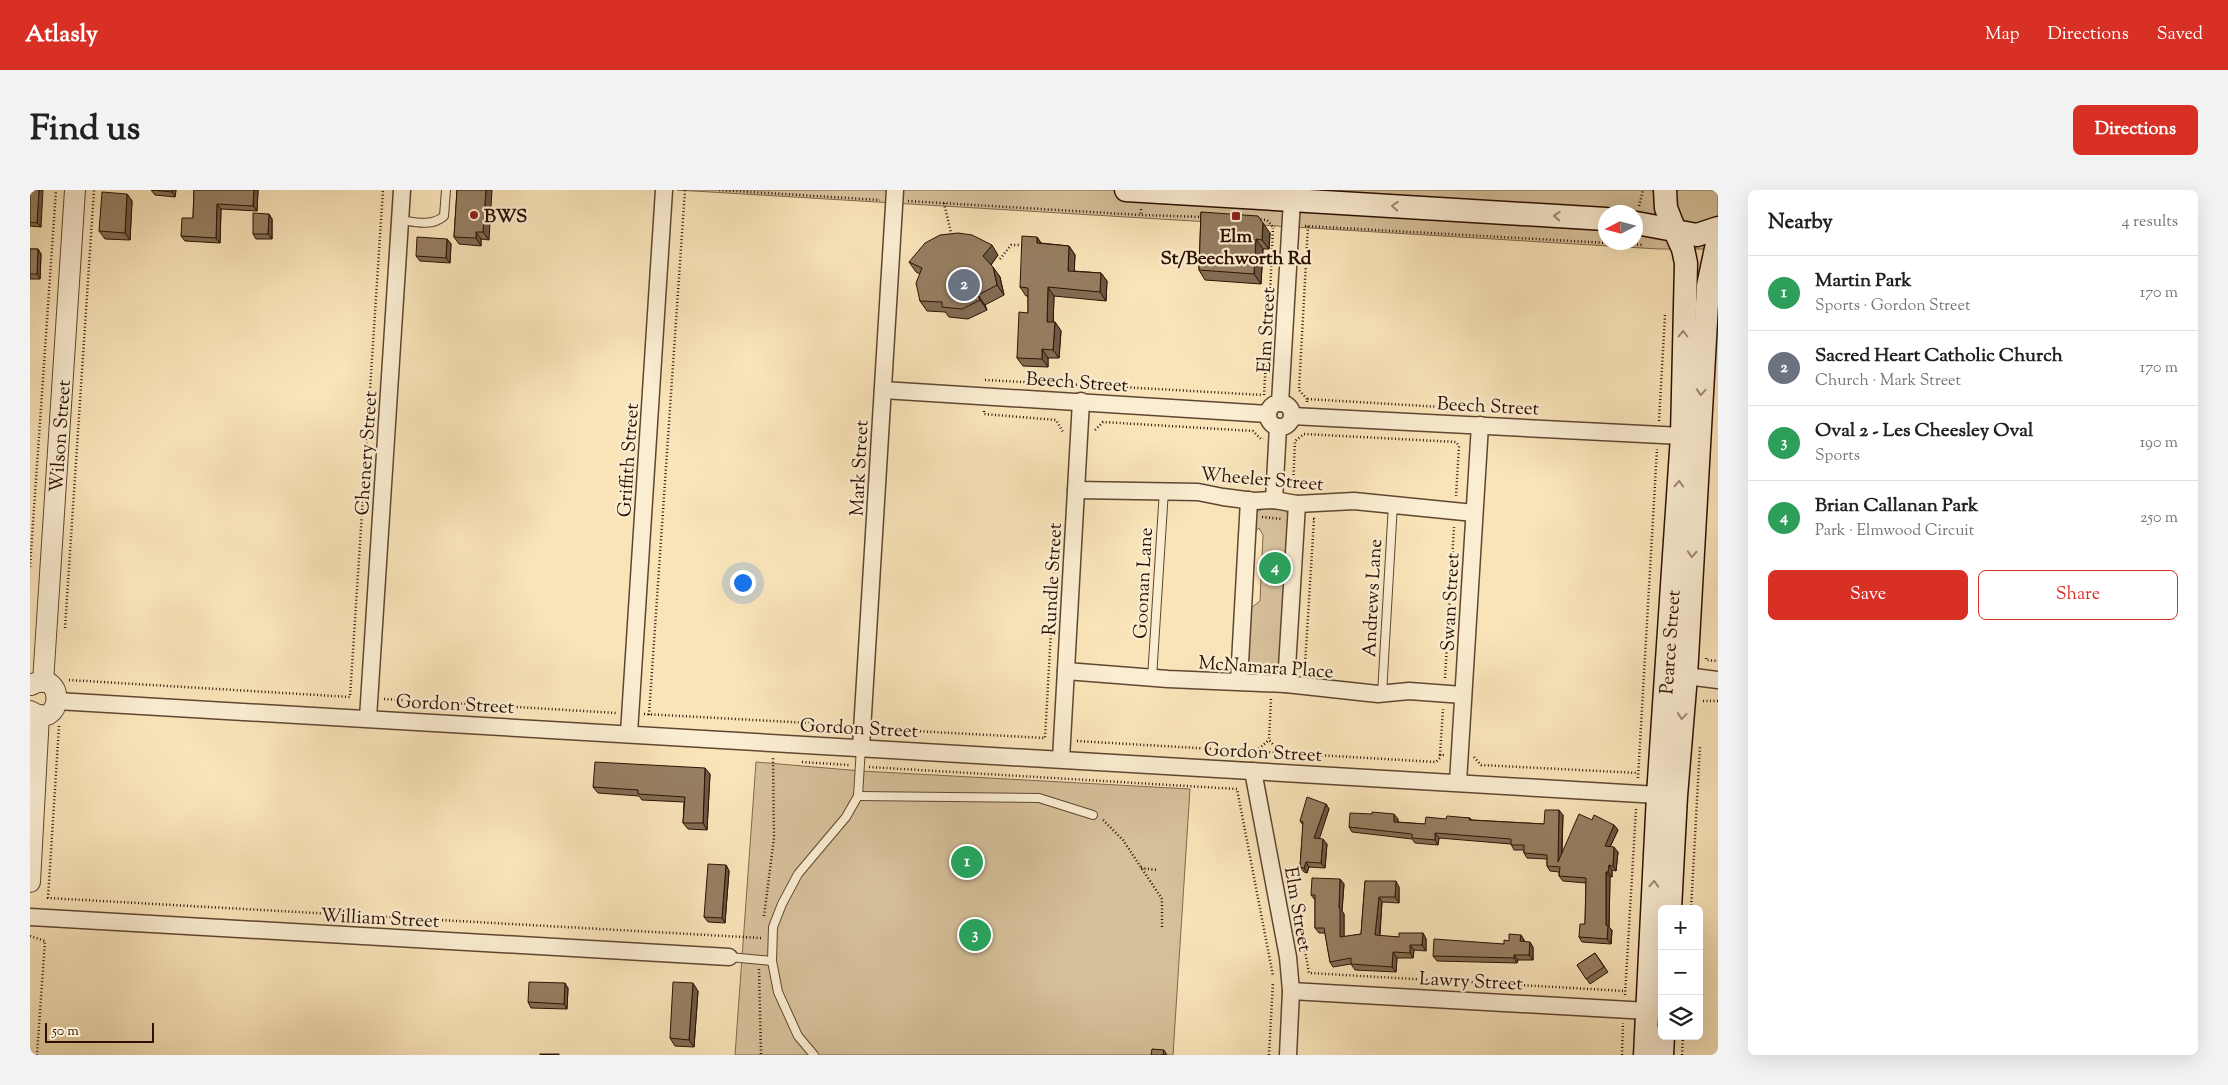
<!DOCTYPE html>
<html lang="en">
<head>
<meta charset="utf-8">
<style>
  :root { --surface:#fff; --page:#f2f2f2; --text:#222; --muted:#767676; --line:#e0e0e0; --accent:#d93025 }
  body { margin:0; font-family:"Sorts Mill Goudy",serif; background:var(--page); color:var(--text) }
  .controls { position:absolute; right:15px; bottom:15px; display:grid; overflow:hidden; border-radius:8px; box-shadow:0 5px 20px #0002 }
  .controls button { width:45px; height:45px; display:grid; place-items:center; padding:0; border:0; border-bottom:1px solid var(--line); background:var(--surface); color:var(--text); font:25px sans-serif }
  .compass { position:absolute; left:1568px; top:15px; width:45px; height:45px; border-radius:50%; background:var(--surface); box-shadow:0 5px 20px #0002; rotate:264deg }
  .scale { position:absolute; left:15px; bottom:12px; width:109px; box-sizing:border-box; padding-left:5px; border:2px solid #2c1103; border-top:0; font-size:14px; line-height:18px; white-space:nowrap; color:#2c1103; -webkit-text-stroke:4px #fbedd2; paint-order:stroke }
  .you { position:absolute; left:712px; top:392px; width:18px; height:18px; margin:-12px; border:4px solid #fff; border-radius:50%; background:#1a73e8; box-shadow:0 0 0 8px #1a73e833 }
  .badge { display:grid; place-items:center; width:32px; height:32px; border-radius:50%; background:var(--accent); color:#fff; font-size:16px; font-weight:700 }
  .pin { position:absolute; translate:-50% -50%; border:2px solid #fff; box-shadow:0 1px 5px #0006 }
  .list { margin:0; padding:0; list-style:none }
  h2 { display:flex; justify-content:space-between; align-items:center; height:65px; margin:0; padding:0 20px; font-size:21px }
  h2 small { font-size:16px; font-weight:400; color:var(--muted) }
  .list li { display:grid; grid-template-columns:32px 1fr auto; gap:15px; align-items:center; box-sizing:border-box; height:75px; padding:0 20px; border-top:1px solid var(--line) }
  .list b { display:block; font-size:19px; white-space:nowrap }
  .list p { margin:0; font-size:16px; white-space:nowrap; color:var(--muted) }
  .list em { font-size:16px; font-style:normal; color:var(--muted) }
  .actions { display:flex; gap:10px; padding:15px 20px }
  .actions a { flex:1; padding:11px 0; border:1px solid var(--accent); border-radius:8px; text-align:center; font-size:18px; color:var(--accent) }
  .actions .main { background:var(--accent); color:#fff }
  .icon { flex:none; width:28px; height:28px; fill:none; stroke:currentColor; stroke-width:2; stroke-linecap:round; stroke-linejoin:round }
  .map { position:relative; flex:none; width:1688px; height:865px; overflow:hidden; border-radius:8px }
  header { display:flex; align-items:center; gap:30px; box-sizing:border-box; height:70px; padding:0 25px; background:var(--accent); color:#fff }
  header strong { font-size:24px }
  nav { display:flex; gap:28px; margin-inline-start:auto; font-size:18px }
  .intro { display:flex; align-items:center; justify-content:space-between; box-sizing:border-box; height:120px; padding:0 30px }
  h1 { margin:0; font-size:35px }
  .button { padding:12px 22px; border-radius:8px; background:var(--accent); color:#fff; font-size:18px; font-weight:700 }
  main { display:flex; gap:30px; padding:0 30px }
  aside { flex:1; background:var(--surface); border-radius:8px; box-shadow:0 5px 20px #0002 }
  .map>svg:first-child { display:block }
</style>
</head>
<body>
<header>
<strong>Atlasly</strong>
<nav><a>Map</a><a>Directions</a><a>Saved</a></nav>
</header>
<div class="intro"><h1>Find us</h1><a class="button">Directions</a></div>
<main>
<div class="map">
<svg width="1688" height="865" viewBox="0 0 1688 865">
  <rect width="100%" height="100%" fill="#f9e4b9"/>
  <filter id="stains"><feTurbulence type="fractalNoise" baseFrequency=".004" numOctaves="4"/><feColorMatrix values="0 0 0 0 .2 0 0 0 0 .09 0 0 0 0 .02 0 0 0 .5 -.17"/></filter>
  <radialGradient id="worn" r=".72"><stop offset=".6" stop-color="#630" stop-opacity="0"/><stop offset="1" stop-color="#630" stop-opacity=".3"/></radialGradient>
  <g fill="#d6c09a" stroke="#81684e" fill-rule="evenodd">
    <path d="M647,0H1688V59H1629ZM1576,22H1606V52H1576Z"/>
    <path d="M1235,318L1255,320L1260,327L1250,480C1242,487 1230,487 1221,483L1216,475L1217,421L1230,411L1233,345L1229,338L1222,345L1226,322Z"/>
    <polygon points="726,572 831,581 1160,599 1143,865 705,865"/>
  </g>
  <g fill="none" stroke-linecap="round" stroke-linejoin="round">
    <g stroke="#5f4630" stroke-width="10">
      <g id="service">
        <path d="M370,30C384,32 402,37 414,26L416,0"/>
        <polyline points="1122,488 1134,300"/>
        <polyline points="1352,504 1363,314"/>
        <polyline points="828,606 1009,608 1063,625"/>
        <polyline points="699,767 742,771"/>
        <polyline points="784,865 768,846 748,802 742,771 743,737 752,714 768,684 816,627 828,606 831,557"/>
      </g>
    </g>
    <g stroke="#5f4630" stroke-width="19">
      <g id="minor">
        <polyline points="853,200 1238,224"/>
        <circle cx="1250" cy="225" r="12"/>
        <polyline points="1250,213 1262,10"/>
        <polyline points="1262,226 1652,246"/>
        <polyline points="1046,300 1168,302 1193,307 1224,311 1244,310 1267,314 1324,311 1444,323"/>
        <polyline points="1244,310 1248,237"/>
        <polyline points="1036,481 1138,489 1256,494 1348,504 1379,501 1433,505"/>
        <polyline points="1656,486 1688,490"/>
        <polyline points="1209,491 1219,310"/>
        <polyline points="1256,494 1267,314"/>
        <polyline points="27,511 1628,605"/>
        <polyline points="338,528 372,0"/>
        <polyline points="599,543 634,0"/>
        <polyline points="831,557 865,0"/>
        <polyline points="1031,569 1051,211"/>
        <polyline points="1223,581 1258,767 1261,801 1258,865"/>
        <polyline points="1428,592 1450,235"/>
        <polyline points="0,727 699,767"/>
        <polyline points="1261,801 1618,821"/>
      </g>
    </g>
    <g stroke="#5f4630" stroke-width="22">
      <g id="tertiary">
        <polyline points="13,492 45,0"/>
        <path d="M0,521C34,543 36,476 1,495"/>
        <polyline points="0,692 9,525"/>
      </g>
    </g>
    <g stroke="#2c1103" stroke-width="25">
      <g id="secondary">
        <polyline points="1096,0 1576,29"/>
        <polyline points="1635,0 1636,18 1645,41 1667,45 1688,38"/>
        <polyline points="1606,33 1644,40"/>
        <polyline points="1640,719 1646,606 1656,486 1678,96 1688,49"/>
        <polyline points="1615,865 1628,605 1652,246 1656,73 1653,59 1645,41"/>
        <polyline points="1632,865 1633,846"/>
      </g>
    </g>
    <g stroke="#2c1103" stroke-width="2.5" stroke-dasharray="1 2.5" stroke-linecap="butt">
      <polyline points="689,0 850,10"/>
      <polyline points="878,11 1111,25"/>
      <polyline points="914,13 922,47"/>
      <polyline points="1609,16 1613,0"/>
      <polyline points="1111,19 1111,25 1174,27"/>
      <polyline points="1227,29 1237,30 1243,37 1245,37"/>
      <polyline points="1275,36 1613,55"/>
      <polyline points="970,69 981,55 994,55"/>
      <polyline points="1240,105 1243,38"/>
      <polyline points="955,190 1050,195"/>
      <polyline points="1055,195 1233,205"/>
      <polyline points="1234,205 1237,155"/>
      <polyline points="1277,209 1269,200 1278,36"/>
      <polyline points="1277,212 1277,209 1411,217"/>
      <polyline points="954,221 954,224 1026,230 1033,242"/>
      <polyline points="1629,231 1635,125"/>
      <polyline points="1065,240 1073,232 1223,241 1231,249 1233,248"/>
      <polyline points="1263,299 1265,251 1274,244 1426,252 1429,256 1426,306"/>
      <polyline points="1232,327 1251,329"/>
      <polyline points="0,377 26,0"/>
      <polyline points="35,438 64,0"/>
      <polyline points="1676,468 1676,470 1688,471"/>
      <polyline points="1272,478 1275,475 1284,329 1282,329"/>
      <polyline points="1415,488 1424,337"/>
      <polyline points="39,490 320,507 353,0"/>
      <polyline points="354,509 586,523"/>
      <polyline points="1241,509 1239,550 1251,563"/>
      <polyline points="1673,511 1688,511"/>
      <polyline points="614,524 816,535"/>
      <polyline points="619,525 655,0"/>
      <polyline points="29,536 18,708 731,748"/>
      <polyline points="848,539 1015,548 1027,334"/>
      <polyline points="1047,551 1406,572 1410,568 1410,565 1416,565"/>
      <polyline points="1226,561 1239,550"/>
      <polyline points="1410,565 1413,519"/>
      <polyline points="1444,567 1451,575 1608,583"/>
      <polyline points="772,572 819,575"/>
      <polyline points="839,577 1207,599 1243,786"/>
      <polyline points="1608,588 1627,259"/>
      <polyline points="1073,630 1093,650 1132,709 1132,738"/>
      <polyline points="1111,678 1127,680"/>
      <polyline points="1661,719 1670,556"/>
      <polyline points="734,726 744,648 743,568"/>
      <polyline points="0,746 15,751 7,865"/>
      <polyline points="1270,750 1273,750 1279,783 1595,801"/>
      <polyline points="729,779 731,865"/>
      <polyline points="1595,805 1606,619"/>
      <polyline points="1239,865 1243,792"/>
      <polyline points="1592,865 1593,833"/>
      <polyline points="1652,865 1653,846"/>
    </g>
    <use href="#service" stroke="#fbedd2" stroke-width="8"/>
    <use href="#minor" stroke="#fbedd2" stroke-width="16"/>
    <use href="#tertiary" stroke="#fbedd2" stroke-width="20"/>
    <use href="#secondary" stroke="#fbedd2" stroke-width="22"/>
  </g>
  <g fill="#826d54" stroke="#2c1103">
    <polygon points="0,0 11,37 0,36"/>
    <polygon points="121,0 146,0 145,7 125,5"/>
    <polygon points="164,0 228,0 227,21 191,19 190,53 155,51 151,46 163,28"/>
    <polygon points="427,0 459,50 451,49 451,56 429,54 424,47"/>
    <polygon points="97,4 102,11 100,50 75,49 69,41"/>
    <polygon points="1171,22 1240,43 1239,59 1233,59 1231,94 1175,90 1169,80"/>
    <polygon points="239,24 242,29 242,49 226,49 223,44"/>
    <polygon points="1007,47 1011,53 1039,56 1045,65 1044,81 1071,83 1077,91 1076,111 1024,106 1023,132 1025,132 1031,141 1029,168 1018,168 1018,177 993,176 987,168 998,123 998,106 996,106 990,97"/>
    <polygon points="417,49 421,54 420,73 390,71 386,66"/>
    <polygon points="0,59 8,59 11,64 10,89 0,89"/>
    <polygon points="968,65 961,75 970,87 974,105 955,115 957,120 938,129 919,127 915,122 897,121 890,111 890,84 886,82 879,72"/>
    <polygon points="680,584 677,640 658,639 653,633 654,612 612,610 609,606 568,603 563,597"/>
    <polygon points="1296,614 1299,619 1289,648 1297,654 1295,678 1279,677 1277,683 1274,682 1270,677 1273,635 1270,631"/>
    <polygon points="1533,625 1532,664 1562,630 1584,635 1588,640 1580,657 1588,662 1586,681 1582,680 1582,687 1580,687 1579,737 1582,740 1581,754 1552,752 1549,747 1555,734 1556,693 1533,691 1529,686 1529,682 1520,681 1517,676 1517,669 1497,668 1494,663 1494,660 1484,660 1481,654 1409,648 1408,655 1385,653 1382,649 1322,642 1319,637 1368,629 1368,632 1395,634 1416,629 1440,628 1442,630 1514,634"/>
    <polygon points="696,675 699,681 695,733 678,732 674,727"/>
    <polygon points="1310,689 1314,694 1312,721 1314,724 1314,747 1331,744 1335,691 1369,697 1369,713 1352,712 1350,746 1369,747 1393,743 1396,749 1396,761 1384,760 1383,768 1367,768 1366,782 1325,780 1321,774 1303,777 1300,772 1295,743 1289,743 1285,738 1285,710 1281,705"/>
    <polygon points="1491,745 1494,750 1494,751 1503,757 1503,770 1488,770 1487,773 1407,771 1403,766 1474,754"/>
    <polygon points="1565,763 1578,782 1560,794 1547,775"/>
    <polygon points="538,798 537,819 501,818 498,812"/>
    <polygon points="668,801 664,857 645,856 640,848"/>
  </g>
  <g fill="#6a5945" stroke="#2c1103">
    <polygon points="9,0 13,0 11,37 7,33"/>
    <polygon points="142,0 146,0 145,7 142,2"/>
    <polygon points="224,0 228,0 227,21 223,16"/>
    <polygon points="456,0 462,0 459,50 453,42"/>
    <polygon points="97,4 102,11 100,50 95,43"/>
    <polygon points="187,14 191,19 190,53 186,48"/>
    <polygon points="239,24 242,29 242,49 238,44"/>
    <polygon points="1233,33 1240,43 1239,59 1232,50"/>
    <polygon points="446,42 451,49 451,56 446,48"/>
    <polygon points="1007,47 1013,56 1007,53"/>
    <polygon points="417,49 421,54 420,73 416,68"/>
    <polygon points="1226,49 1233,59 1231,94 1224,84"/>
    <polygon points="962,55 968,65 960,76 953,66"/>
    <polygon points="1039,56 1045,65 1044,89 1038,81"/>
    <polygon points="8,59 11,64 10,89 7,84"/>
    <polygon points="963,77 970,87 974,105 967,95"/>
    <polygon points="1071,83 1077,91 1076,111 1070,102"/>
    <polygon points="1018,97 1024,106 1023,140 1017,132"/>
    <polygon points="948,105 955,115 957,120 950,110"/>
    <polygon points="1025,132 1031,141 1029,168 1023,160"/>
    <polygon points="1012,159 1018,168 1018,177 1012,169"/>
    <polygon points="675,578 680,584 677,640 673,633"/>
    <polygon points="1296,614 1299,619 1288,653 1284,648"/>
    <polygon points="1529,620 1533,625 1531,677 1528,672"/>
    <polygon points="1364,624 1368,629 1367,637 1364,632"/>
    <polygon points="1584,635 1588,640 1578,661 1575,656"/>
    <polygon points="1405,643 1409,648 1408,655 1405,650"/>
    <polygon points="1293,649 1297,654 1295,678 1291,673"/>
    <polygon points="1584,657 1588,662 1586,681 1583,676"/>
    <polygon points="1276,672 1279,677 1277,683 1274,678"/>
    <polygon points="696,675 699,681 695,733 692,728"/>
    <polygon points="1579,675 1582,680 1582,687 1578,682"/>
    <polygon points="1576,682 1580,687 1579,737 1582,740 1581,754 1577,749 1576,735"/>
    <polygon points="1310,689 1314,694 1312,721 1314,724 1314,752 1310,747 1309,718"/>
    <polygon points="1366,691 1369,697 1369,713 1365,707"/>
    <polygon points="1349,707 1352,712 1349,751 1345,745"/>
    <polygon points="1393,743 1396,749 1396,761 1392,755"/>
    <polygon points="1491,745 1494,750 1494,756 1490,751"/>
    <polygon points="1500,752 1503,757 1503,770 1499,765"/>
    <polygon points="1380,755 1384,760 1383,768 1380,763"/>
    <polygon points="1363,762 1367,768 1366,782 1362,777"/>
    <polygon points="1484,765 1488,770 1487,773 1484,768"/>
    <polygon points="535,793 538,798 537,819 534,814"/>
    <polygon points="663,793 668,801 664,857 659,850"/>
    <polygon points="1134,860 1137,865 1133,865"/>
  </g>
  <g fill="#977f62" stroke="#2c1103">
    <polygon points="0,0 9,0 7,33 0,32"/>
    <polygon points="121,0 142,0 142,2"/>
    <polygon points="164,0 224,0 223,16 187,14 186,48 151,46 152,28 163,28"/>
    <polygon points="427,0 456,0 453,42 446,42 446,48 424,47"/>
    <polygon points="72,2 97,4 95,43 69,41"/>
    <polygon points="1171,22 1228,26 1233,33 1232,50 1226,49 1224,84 1169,80"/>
    <polygon points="223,23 239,24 238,44 223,44"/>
    <polygon points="928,43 942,45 962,55 953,66 963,77 967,95 948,105 950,110 932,119 912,117 912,112 890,111 886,93 892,78 879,72 895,53 910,45"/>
    <polygon points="992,46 1007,47 1007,53 1039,56 1038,81 1071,83 1070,102 1018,97 1017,132 1025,132 1023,160 1012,159 1012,169 987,168 989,122 998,123 998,98 990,97"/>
    <polygon points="387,47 417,49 416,68 386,66"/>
    <polygon points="0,59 8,59 7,84 0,84"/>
    <polygon points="565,572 675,578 673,633 653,633 655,607 608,604 608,600 563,597"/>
    <polygon points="1277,607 1296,614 1284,648 1293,649 1291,673 1276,672 1274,678 1270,677 1273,632 1270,631"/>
    <polygon points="1515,620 1529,620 1528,672 1549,624 1562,630 1564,625 1584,635 1575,656 1584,657 1583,676 1579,675 1578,682 1576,682 1576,735 1578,736 1577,749 1549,747 1550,734 1555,734 1556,688 1529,686 1530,677 1517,676 1517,665 1494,663 1494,655 1481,655 1481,649 1405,643 1405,650 1382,648 1382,644 1319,637 1320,623 1342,624 1342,622 1364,624 1364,632 1395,634 1396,627 1416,629 1417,626 1440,628 1439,630 1514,634"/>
    <polygon points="678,674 696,675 692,728 674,727"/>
    <polygon points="1282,688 1310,689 1309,718 1310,718 1310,747 1331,744 1335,691 1366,691 1365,707 1349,707 1345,745 1369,747 1369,743 1393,743 1392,755 1380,755 1380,763 1363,762 1362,777 1321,774 1321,768 1300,772 1294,738 1285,738 1285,705 1281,705"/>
    <polygon points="1479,744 1491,745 1490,751 1500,752 1499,765 1484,765 1484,768 1403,766 1404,749 1474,754 1474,750 1479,751"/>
    <polygon points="1565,763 1574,777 1556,789 1547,775"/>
    <polygon points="499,792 535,793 534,814 498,812"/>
    <polygon points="643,792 663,793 659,850 640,848"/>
    <polygon points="1122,859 1134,860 1133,865 1121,865"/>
    <rect x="510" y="864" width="19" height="1"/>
  </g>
  <defs><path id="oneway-chevron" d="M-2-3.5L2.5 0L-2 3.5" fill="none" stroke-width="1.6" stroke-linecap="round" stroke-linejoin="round" transform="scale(1.25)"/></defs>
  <g stroke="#9e8a75">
    <use href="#oneway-chevron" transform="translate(1365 16) rotate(-176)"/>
    <use href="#oneway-chevron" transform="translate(1527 26) rotate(-177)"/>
    <use href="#oneway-chevron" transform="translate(1653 144) rotate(-90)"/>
    <use href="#oneway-chevron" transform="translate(1671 202) rotate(94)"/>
    <use href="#oneway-chevron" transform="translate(1649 294) rotate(-87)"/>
    <use href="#oneway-chevron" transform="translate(1662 364) rotate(93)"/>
    <use href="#oneway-chevron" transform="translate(1652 526) rotate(95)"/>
    <use href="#oneway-chevron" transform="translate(1624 694) rotate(-87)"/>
  </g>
  <g fill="#8f2418" stroke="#fbedd2" stroke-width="2">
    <circle cx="444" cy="25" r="5"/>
    <rect x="1201" y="21" width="10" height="10" rx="2.5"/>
  </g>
  <g text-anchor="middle" stroke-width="4.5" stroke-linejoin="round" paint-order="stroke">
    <g font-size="19" font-weight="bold" fill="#2c1103" stroke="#fbedd2" text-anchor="start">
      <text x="454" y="32">BWS</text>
      <text x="1206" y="52" text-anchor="middle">Elm<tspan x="1206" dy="22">St/Beechworth Rd</tspan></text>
    </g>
    <g font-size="19" fill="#2c1103" stroke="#fbedd2">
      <text transform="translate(1235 140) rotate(-87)" y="7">Elm Street</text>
      <text transform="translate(1047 191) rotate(4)" y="7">Beech Street</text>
      <text transform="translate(1458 215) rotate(3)" y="7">Beech Street</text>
      <text transform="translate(29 246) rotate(-86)" y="7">Wilson Street</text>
      <text transform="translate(335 263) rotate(-86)" y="7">Chenery Street</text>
      <text transform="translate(597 270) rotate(-86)" y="7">Griffith Street</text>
      <text transform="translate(828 278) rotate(-87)" y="7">Mark Street</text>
      <text transform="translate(1232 288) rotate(5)" y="7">Wheeler Street</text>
      <text transform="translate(1021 389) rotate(-87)" y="7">Rundle Street</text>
      <text transform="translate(1112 393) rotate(-87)" y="7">Goonan Lane</text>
      <text transform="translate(1341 408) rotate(-87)" y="7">Andrews Lane</text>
      <text transform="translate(1419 412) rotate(-87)" y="7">Swan Street</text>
      <text transform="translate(1639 452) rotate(-86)" y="7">Pearce Street</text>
      <text transform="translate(1236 476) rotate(4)" y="7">McNamara Place</text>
      <text transform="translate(425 513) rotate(3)" y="7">Gordon Street</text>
      <text transform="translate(829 537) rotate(3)" y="7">Gordon Street</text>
      <text transform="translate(1233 561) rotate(3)" y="7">Gordon Street</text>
      <text transform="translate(1269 719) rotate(80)" y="7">Elm Street</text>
      <text transform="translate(350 727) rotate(3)" y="7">William Street</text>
      <text transform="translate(1441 790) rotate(3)" y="7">Lawry Street</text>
    </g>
  </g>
  <rect width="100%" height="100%" filter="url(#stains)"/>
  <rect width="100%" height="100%" fill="url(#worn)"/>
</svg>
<div class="controls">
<button>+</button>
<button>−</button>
<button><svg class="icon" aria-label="layers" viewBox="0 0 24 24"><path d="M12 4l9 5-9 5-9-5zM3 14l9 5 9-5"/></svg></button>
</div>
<svg class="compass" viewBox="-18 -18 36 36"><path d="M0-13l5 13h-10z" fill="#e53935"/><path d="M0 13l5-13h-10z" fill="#767676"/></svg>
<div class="scale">50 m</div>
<div class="you"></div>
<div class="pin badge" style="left:937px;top:672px;background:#2e9e5b">1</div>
<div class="pin badge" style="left:934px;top:95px;background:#6b7280">2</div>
<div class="pin badge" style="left:945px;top:745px;background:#2e9e5b">3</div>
<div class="pin badge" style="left:1245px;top:378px;background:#2e9e5b">4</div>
</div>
<aside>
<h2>Nearby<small>4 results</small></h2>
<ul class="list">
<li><span class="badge" style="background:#2e9e5b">1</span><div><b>Martin Park</b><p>Sports · Gordon Street</p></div><em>170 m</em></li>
<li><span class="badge" style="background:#6b7280">2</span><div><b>Sacred Heart Catholic Church</b><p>Church · Mark Street</p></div><em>170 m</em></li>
<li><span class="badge" style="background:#2e9e5b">3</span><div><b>Oval 2 - Les Cheesley Oval</b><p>Sports</p></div><em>190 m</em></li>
<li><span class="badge" style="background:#2e9e5b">4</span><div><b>Brian Callanan Park</b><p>Park · Elmwood Circuit</p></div><em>250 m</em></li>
</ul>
<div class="actions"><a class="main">Save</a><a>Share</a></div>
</aside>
</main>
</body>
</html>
